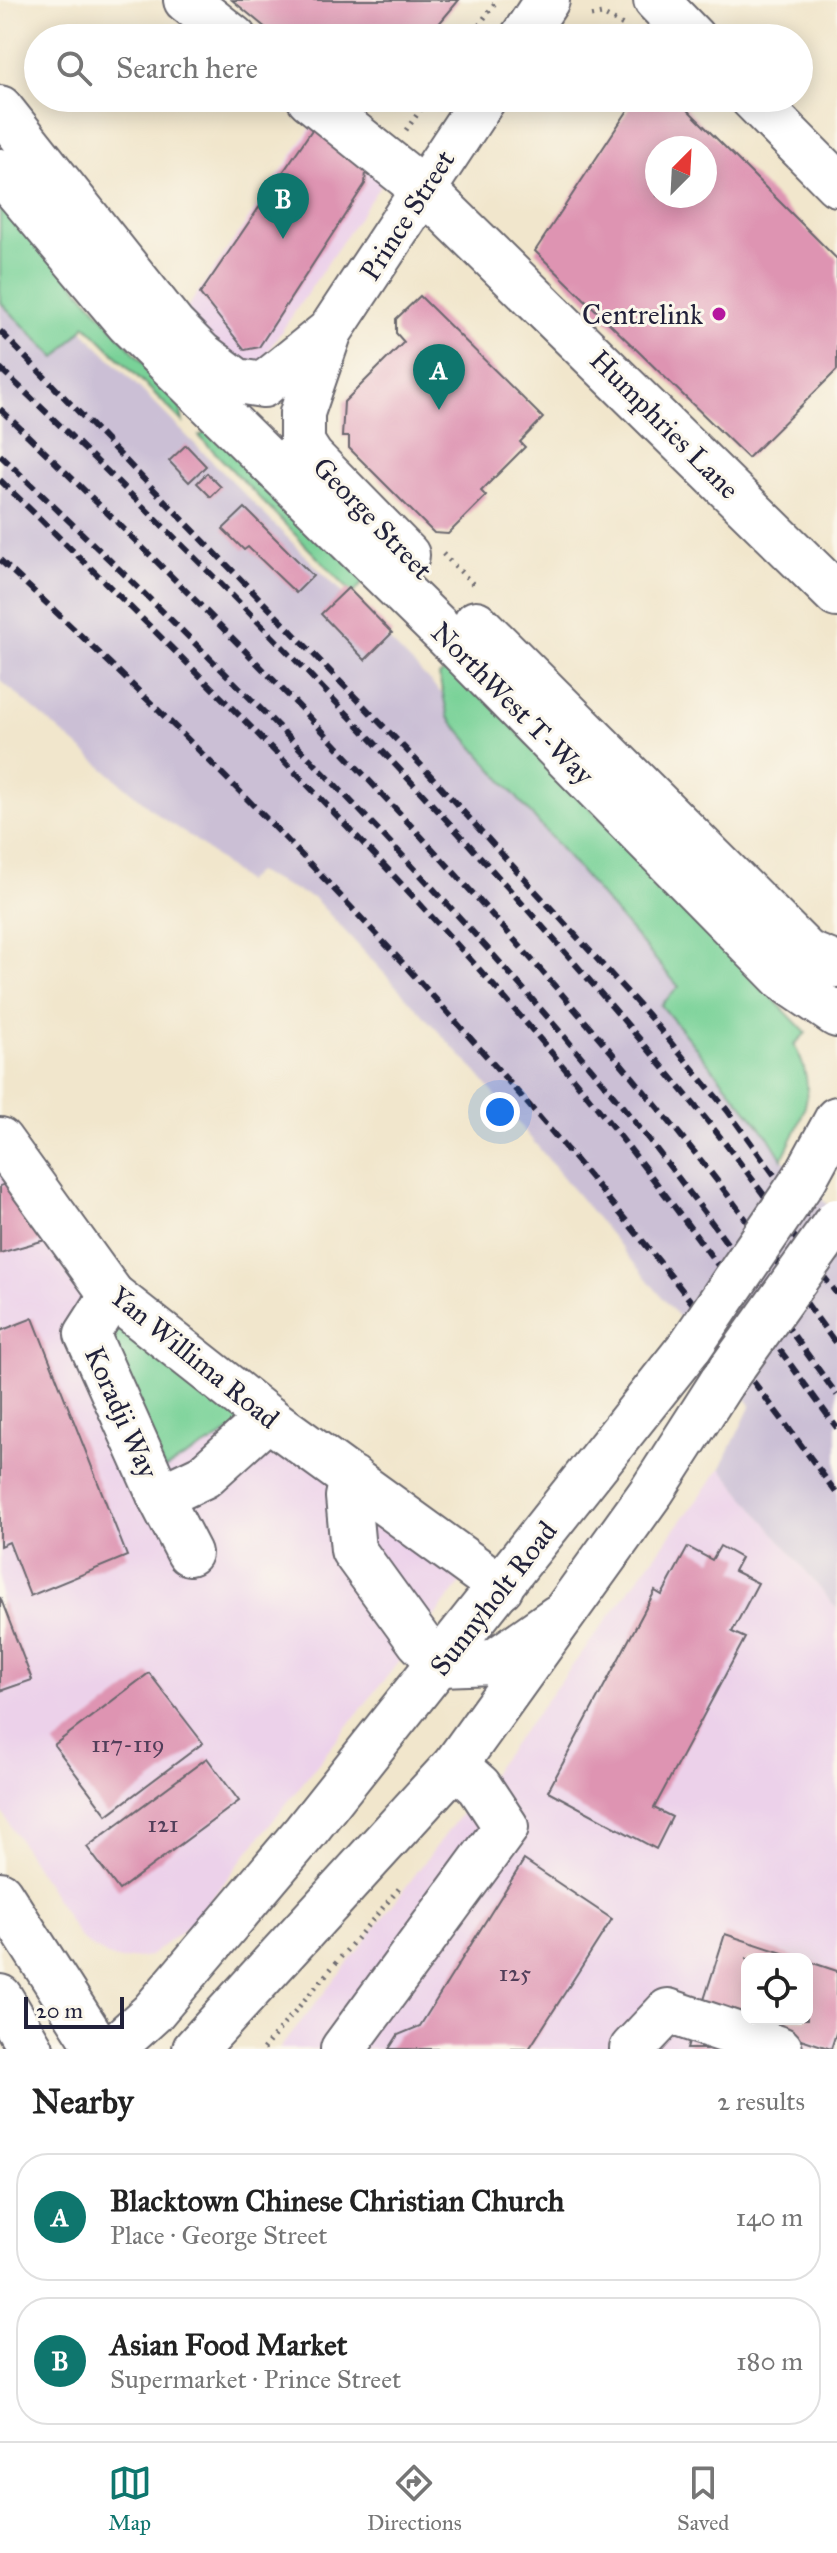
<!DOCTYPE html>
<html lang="en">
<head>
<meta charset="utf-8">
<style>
  :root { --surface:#fff; --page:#f6f6f6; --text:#222; --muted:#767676; --line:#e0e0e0; --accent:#0f766e }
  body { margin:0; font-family:"IM FELL Great Primer",serif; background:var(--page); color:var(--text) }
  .controls { position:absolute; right:24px; bottom:24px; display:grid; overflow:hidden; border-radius:16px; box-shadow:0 4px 20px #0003 }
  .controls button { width:72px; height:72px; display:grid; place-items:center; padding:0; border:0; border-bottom:2px solid var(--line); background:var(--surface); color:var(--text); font:40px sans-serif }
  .compass { position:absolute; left:645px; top:136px; width:72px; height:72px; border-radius:50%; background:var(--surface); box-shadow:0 4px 20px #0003; rotate:24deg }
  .scale { position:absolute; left:24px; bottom:20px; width:100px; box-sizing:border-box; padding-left:8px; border:4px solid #22223b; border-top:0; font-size:22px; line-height:28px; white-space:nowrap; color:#22223b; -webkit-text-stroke:6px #fbf7ec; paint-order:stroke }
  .you { position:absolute; left:500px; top:1112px; width:28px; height:28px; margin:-20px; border:6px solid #fff; border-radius:50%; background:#1a73e8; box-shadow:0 0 0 12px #1a73e833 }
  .badge { display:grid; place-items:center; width:52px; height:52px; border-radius:50%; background:var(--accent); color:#fff; font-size:26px; font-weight:700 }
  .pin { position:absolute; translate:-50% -66px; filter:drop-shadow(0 2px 4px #0008) }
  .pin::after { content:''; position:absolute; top:42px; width:28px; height:24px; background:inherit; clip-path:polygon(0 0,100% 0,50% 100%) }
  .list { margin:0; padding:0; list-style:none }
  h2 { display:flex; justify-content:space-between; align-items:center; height:104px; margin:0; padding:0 32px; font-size:34px }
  h2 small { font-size:26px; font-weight:400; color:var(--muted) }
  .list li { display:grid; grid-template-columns:52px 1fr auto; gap:24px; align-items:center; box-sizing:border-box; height:128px; margin:0 16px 16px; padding:0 16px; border:2px solid var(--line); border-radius:32px }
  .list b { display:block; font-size:30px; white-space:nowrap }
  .list p { margin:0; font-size:26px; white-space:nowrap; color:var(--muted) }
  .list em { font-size:26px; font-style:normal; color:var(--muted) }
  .icon { flex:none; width:44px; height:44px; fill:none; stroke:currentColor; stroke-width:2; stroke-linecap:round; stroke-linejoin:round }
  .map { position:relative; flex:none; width:837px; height:2049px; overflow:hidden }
  .search { position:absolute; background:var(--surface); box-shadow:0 4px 20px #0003; left:24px; right:24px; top:24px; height:88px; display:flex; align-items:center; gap:20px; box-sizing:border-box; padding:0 28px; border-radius:44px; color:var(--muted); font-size:30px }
  .sheet { height:392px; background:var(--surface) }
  nav { display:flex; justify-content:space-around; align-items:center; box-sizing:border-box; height:112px; border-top:2px solid var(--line); background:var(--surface); font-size:22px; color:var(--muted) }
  nav a { display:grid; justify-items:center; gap:4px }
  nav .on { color:var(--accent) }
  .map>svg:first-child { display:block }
</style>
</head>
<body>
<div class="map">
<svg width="837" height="2049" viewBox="0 0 837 2049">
  <rect width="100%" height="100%" fill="#fbf7ec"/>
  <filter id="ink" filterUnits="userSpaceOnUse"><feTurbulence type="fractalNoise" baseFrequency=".0125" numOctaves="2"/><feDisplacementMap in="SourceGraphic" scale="16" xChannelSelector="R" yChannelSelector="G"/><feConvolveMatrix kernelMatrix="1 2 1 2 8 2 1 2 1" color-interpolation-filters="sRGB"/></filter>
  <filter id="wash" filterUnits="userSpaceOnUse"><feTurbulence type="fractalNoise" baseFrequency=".006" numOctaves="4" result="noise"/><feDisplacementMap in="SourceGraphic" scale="32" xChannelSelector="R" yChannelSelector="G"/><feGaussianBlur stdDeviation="1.8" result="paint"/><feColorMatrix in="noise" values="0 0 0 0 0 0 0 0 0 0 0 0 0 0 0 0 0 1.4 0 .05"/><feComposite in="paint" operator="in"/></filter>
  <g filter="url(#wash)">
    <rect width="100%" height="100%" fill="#f1e6cc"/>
    <g fill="#ecd1ea" fill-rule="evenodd">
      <polygon points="319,116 390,171 252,375 183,314"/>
      <polygon points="0,1143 89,1287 487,1550 192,1923 150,1956 122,1960 105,1956 80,1938 0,1809"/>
      <path d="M721,1468L837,1609V2049H279L363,1944ZM747,1959H807V2019H747Z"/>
    </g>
    <polygon fill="#cbbfd5" points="0,234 69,317 764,1019 795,1120 782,1159 837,1214 837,1609 721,1468 751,1405 477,1073 315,899 256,872 245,882 194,839 162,818 0,680"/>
    <g fill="#79d298" stroke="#4e7a6a" stroke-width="2">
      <polygon points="0,199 180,405 183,422 86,325 56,358 0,302"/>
      <polygon points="207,432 215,433 367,578 353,594 199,436"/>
      <path d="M453,665L806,1033L794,1045C820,1091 803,1116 782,1159L768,1136L661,1005L679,987L448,717L439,676Z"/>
      <polygon points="117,1309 252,1420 164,1469 98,1334"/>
    </g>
    <g id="blocks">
      <g fill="#de94b2" fill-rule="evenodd">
        <polygon points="232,0 459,0 427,38 278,38"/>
        <polygon points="351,98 377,98 367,111"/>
        <path d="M636,98H676L837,259V370L748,458L535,251ZM657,148H705V196H657Z"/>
        <polygon points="318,121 367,159 365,184 259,347 245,350 200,294"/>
        <polygon points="420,296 543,418 520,442 525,447 481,491 486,496 448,534 434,533 349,448 349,437 342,437 344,402 404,342 396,333 396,319"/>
        <polygon points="186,445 206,466 189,482 169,461"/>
        <polygon points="207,473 221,487 211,497 197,483"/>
        <polygon points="245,508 313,576 296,593 248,547 244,550 223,529"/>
        <polygon points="348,588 392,633 365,660 321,614"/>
        <polygon points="19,1179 45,1240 0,1253 0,1186"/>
        <polygon points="33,1318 127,1556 30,1596 9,1542 0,1546 0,1331"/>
        <polygon points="720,1546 741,1558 734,1571 758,1583 732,1632 745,1638 654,1808 672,1817 656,1849 548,1791 655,1591 662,1595 688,1547 712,1560"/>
        <polygon points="0,1597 32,1680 0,1691"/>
        <polygon points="149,1673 203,1743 107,1815 54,1745"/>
        <polygon points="207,1758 239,1801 119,1890 87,1847"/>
        <polygon points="524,1860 612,1919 529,2049 389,2049 398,2035 420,2026"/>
        <polygon points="725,1934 798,1958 747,1959 747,2019 807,2019 807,1961 837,1971 837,2030 831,2049 702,2006"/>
        <polygon points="690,2039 718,2049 687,2049"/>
      </g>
    </g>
  </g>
  <g filter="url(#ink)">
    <use href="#blocks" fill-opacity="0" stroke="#6a676e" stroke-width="2"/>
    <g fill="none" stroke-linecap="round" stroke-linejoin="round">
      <g stroke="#6a676e" stroke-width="48">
        <g id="minor">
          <polyline points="186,0 234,38"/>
          <polyline points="656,0 693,38"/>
          <polyline points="522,38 547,0"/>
          <polyline points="309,98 424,190 837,595"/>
          <polyline points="752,98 837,184"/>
          <polyline points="0,108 173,326 201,354 237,381 263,385 330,331"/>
          <polyline points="0,171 128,323 447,636 784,979 837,1015"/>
          <polyline points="407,555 311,457 302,443 302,413 330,331 484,98"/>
          <polyline points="476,623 807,953 837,965"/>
          <polyline points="0,1140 112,1295 268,1418 501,1587"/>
          <polyline points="112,1295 87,1334 160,1497 204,1476 268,1418"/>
          <polyline points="352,1478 348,1497 353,1550 419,1641 441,1664 494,1662 558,1617"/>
          <polyline points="160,1497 189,1553"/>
          <polyline points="0,1894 99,2049"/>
          <polyline points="0,1997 31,2049"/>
          <polyline points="343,2049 506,1827 479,1786 455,1765"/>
          <polyline points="632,2049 668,2011 780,2049"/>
        </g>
      </g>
      <g stroke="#6a676e" stroke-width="48">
        <g id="major">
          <polyline points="806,1176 837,1119"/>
          <polyline points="112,2049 152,2013 305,1832 691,1345"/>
          <polyline points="195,2049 455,1765 652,1491 722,1382"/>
        </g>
      </g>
      <g stroke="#6a676e" stroke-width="5" stroke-dasharray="2 6" stroke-linecap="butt">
        <polyline points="591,16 602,14 627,27"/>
        <polyline points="470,38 497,0"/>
        <polyline points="406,130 429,98"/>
        <polyline points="443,554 473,584"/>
        <polyline points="263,2049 402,1885"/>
      </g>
      <use href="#minor" stroke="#fff" stroke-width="44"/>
      <use href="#major" stroke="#fff" stroke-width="44"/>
      <g stroke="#22223b" stroke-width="6" stroke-dasharray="12 6" stroke-linecap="butt">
        <polyline points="0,331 421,765 647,1014 727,1110 837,1261"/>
        <path d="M0,368C247,603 494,858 709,1123C754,1179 794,1238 837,1294"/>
        <path d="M0,409C242,640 475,883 686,1142C740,1207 787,1278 837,1345"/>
        <path d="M0,455C205,650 408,849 589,1066C678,1171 756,1284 837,1395"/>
        <path d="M0,480C198,672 395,865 572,1077C666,1190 750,1310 837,1428"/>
        <path d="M0,560C308,843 591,1155 837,1494"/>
      </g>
      <g stroke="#6a676e" stroke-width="48" stroke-linecap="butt">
        <g id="major-bridge">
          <polyline points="691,1345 806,1176"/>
          <polyline points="722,1382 837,1221"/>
        </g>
      </g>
      <use href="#major-bridge" stroke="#fff" stroke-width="44"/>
    </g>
  </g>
  <circle fill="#b5179e" stroke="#fbf7ec" stroke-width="3" cx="719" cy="314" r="8"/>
  <g text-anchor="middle" stroke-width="6" stroke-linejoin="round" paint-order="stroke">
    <g font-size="24" fill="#513e59">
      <text x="128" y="1752">117-119</text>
      <text x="163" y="1832">121</text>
      <text x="515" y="1981">125</text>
    </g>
    <g font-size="28" fill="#22223b" stroke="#fbf7ec">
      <text transform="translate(407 215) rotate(-57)" y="10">Prince Street</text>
      <text transform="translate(665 424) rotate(45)" y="10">Humphries Lane</text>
      <text transform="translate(373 518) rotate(46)" y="10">George Street</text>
      <text transform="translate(513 703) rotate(45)" y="10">NorthWest T-Way</text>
      <text transform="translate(195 1357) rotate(39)" y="10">Yan Willima Road</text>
      <text transform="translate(122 1412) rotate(66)" y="10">Koradji Way</text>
      <text transform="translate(493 1598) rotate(-52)" y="10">Sunnyholt Road</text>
    </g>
    <g font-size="28" fill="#22223b" stroke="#fbf7ec" text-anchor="end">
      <text x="703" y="324">Centrelink</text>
    </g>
  </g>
</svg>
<div class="controls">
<button><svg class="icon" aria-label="locate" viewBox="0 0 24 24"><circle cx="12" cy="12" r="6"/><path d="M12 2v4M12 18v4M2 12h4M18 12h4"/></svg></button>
</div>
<svg class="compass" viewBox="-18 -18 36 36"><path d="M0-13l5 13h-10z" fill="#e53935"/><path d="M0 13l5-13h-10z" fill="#767676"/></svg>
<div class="scale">20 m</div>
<div class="you"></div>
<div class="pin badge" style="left:439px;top:410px">A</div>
<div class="pin badge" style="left:283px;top:239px">B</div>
<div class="search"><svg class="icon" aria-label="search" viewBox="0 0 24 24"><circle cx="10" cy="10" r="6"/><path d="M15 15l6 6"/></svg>Search here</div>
</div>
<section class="sheet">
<h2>Nearby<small>2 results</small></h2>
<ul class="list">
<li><span class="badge">A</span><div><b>Blacktown Chinese Christian Church</b><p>Place · George Street</p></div><em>140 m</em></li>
<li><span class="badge">B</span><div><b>Asian Food Market</b><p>Supermarket · Prince Street</p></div><em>180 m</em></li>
</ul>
</section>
<nav>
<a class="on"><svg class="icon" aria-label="map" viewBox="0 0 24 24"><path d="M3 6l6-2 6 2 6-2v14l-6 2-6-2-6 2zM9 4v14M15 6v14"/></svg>Map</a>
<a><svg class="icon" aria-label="directions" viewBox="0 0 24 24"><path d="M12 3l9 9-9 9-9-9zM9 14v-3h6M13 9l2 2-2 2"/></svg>Directions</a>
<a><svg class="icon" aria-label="saved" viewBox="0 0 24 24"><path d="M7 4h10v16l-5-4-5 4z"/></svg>Saved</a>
</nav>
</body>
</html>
